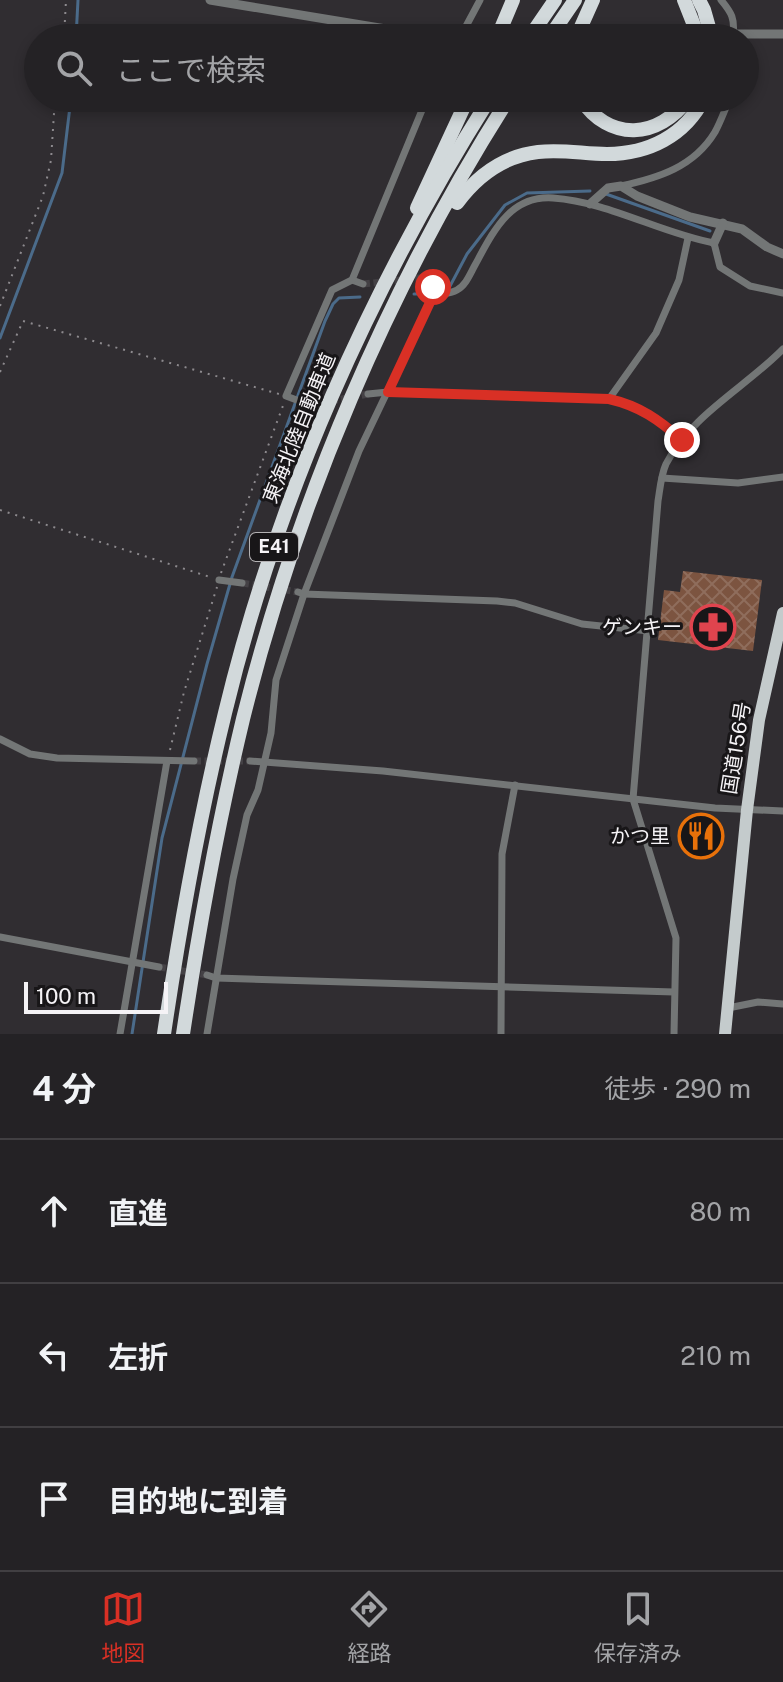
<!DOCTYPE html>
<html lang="ja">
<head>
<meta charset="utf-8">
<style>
  :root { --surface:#242225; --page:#2c2a2d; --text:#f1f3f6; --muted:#a3a4a7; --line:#413f42; --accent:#d93025 }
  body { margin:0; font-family:"Public Sans","Noto Sans JP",sans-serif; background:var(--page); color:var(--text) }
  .scale { position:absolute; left:24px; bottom:20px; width:144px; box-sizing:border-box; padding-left:8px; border:4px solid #f5f3f6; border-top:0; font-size:22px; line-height:28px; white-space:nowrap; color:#f5f3f6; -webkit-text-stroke:6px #181618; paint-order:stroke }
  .stop { position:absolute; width:24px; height:24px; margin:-18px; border:6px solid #d93025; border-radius:50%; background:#fff }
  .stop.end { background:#d93025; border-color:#fff; box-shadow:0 2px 8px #0008 }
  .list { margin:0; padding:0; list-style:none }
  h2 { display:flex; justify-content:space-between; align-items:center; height:104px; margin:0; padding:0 32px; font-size:34px }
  h2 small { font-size:26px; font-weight:400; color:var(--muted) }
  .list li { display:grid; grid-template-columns:52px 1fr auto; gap:24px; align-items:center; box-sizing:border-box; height:144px; padding:0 32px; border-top:2px solid var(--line) }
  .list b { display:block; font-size:30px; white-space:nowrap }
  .list em { font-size:26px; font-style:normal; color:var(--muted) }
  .icon { flex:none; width:44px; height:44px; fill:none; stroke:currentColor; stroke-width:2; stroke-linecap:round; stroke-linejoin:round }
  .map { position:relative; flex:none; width:783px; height:1034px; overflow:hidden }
  .search { position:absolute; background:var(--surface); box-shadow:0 4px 12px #0003; left:24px; right:24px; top:24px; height:88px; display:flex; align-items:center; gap:20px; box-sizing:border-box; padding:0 28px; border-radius:44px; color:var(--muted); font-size:30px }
  .sheet { height:536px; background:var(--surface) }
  nav { display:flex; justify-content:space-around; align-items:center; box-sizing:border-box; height:112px; border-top:2px solid var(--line); background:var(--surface); font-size:22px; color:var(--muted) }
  nav a { display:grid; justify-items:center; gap:4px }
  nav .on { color:var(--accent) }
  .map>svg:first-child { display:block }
</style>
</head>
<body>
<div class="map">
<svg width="783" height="1034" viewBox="0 0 783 1034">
  <defs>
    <pattern id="building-cross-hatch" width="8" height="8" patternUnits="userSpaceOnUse" patternTransform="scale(2)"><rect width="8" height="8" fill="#7c5440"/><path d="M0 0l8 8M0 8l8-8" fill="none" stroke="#8f6d5c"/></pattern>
  </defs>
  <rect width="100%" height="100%" fill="#302d31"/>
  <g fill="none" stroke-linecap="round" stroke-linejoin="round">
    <g stroke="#4b6b8a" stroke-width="3">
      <polyline points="76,38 78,0"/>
      <polyline points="606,194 710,231"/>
      <polyline points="442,291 449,288 467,254 505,205 527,193 590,191"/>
      <polyline points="414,294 431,294"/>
      <polyline points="0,338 62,173 71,98"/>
      <polyline points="132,1034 162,838 207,664 232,577 325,321 333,304 339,298 360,297"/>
    </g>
  </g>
  <polygon fill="url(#building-cross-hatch)" points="683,571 762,580 753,651 658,640 664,590 680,592"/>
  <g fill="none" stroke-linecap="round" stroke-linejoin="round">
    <g stroke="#444145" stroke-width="7" stroke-dasharray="7 3.5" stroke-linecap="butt">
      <polyline points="363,284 429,277"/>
      <polyline points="310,405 368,394"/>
      <polyline points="242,583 298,592"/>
      <polyline points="194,761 250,761"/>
      <polyline points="159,967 207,975"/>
    </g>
    <polyline stroke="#444145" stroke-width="9" stroke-dasharray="9 4.5" stroke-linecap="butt" points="496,36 581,36"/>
    <g stroke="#8d8a8e" stroke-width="2" stroke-dasharray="2 6" stroke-linecap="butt">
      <polyline points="64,38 66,0"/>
      <polyline points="0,306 43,196 51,160 55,98"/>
      <polyline points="0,372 23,321 279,394"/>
      <polyline points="0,510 210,577"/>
      <polyline points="221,573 284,403"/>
      <polyline points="170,750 184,692 217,587"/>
    </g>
    <g stroke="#737676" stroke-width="7">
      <path d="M721,0C732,13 735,19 733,36"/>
      <polyline points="464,36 464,30 480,0"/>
      <path d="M621,186C658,178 694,167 715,132C721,121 725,109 730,98"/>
      <polyline points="352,280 363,284"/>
      <path d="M433,296C440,294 450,294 457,290C466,285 470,274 475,265C493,232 510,195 553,198C609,202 660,233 714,243L720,267L750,286L783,293"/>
      <path d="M368,394L388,392L609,399C640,406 659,420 682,440"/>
      <polyline points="609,399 656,333 679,280 688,238"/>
      <polyline points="310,405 286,396 332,290 352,280 427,98"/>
      <polyline points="662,478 738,483 783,477"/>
      <polyline points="219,580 242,583"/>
      <polyline points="298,592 304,594 497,601 515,603 582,624 649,631"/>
      <polyline points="0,739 30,754 57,758 194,761"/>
      <polyline points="250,761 383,771 715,808 783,811"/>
      <polyline points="0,937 159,967"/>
      <polyline points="207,975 216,978 674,992"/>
      <polyline points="728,1008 758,1002 783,1004"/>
      <polyline points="120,1034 167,761"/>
      <polyline points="207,1034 233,879 247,815 258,790 271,733 276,680 304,594 359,451 433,296 433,286 429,277"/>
      <polyline points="501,1034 502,854 515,785"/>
      <path d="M674,1034L676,938L633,799L658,501C660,489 661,475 666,464C691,415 746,387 783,349"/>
    </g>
    <g stroke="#737676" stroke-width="9">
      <polyline points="210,0 410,33 489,36"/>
      <polyline points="723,34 783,34"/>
      <polyline points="589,36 690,33"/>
      <polyline points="590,204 608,188 621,186 637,196 690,217 742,229 767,247 783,254"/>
      <polyline points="714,243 723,223"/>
    </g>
    <polyline stroke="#c4cbcc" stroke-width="12" points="725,1034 747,810 759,720 783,613"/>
    <g stroke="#d2d9db" stroke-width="14">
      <polyline points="684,0 699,38"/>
      <polyline points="699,0 704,10 712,38"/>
      <polyline points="497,38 513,0"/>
      <polyline points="529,38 555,0"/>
      <polyline points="549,38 575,0"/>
      <polyline points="576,38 593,0"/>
      <path d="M580,98C610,143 658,139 689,98"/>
      <path d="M457,203C477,176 504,156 538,152C562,149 584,154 607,154C648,154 685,136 704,98"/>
      <polyline points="417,208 468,98"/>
      <path d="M164,1034C180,926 199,819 225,713C277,496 371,287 490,98"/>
      <path d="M183,1034C199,928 218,823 243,719C297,502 389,286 509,98"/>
    </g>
  </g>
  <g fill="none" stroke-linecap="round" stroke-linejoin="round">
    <path stroke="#d93025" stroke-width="10" d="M433,287V296L388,392L609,399C640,406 659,420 682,440"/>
  </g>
  <defs>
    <g id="pharmacy-ring" transform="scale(2.3)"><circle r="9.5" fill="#181618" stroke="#e0444e" stroke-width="1.5"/><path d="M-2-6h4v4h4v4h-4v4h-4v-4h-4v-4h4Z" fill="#e0444e"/></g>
    <g id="restaurant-ring" transform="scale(2.3)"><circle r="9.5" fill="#181618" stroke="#e8710a" stroke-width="1.5"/><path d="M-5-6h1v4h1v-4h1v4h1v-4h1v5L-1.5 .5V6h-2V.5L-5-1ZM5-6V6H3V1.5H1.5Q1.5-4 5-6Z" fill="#e8710a"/></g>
  </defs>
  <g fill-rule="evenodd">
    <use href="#pharmacy-ring" x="713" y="627"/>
    <use href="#restaurant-ring" x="701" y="836"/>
  </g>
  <g text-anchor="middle" stroke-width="6" stroke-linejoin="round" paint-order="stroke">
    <rect fill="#181618" stroke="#b3b1b3" stroke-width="2" x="250" y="533" width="48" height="28" rx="6"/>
    <g font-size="18" font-weight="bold" fill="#f5f3f6">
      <text x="274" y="553">E41</text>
    </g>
    <g font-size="20" fill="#f5f3f6" stroke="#181618">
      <text transform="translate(299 428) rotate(-68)" y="7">東海北陸自動車道</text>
      <text transform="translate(736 748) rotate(-81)" y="7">国道156号</text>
    </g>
    <g font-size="20" fill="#f5f3f6" stroke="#181618" text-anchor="end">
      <text x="682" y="634">ゲンキー</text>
      <text x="670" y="843">かつ里</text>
    </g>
  </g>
</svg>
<div class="scale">100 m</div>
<div class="stop" style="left:433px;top:287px"></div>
<div class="stop end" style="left:682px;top:440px"></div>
<div class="search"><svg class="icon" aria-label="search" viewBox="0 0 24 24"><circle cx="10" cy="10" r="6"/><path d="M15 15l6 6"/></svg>ここで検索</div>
</div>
<section class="sheet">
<h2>4 分<small>徒歩 · 290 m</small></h2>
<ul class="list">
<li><svg class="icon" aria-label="ahead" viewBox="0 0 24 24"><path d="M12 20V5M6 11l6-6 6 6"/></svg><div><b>直進</b></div><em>80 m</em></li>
<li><svg class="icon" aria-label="left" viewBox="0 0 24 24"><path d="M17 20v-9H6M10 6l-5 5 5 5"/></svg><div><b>左折</b></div><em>210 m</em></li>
<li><svg class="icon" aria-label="arrive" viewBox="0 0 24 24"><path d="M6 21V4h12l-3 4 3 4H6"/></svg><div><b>目的地に到着</b></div></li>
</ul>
</section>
<nav>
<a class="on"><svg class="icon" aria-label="map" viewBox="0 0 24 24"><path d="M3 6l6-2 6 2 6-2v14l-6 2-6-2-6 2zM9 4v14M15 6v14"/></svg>地図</a>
<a><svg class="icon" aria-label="directions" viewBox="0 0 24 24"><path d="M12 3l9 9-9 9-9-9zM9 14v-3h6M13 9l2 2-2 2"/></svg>経路</a>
<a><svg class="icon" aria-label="saved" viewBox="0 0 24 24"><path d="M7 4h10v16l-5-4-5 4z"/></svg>保存済み</a>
</nav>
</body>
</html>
